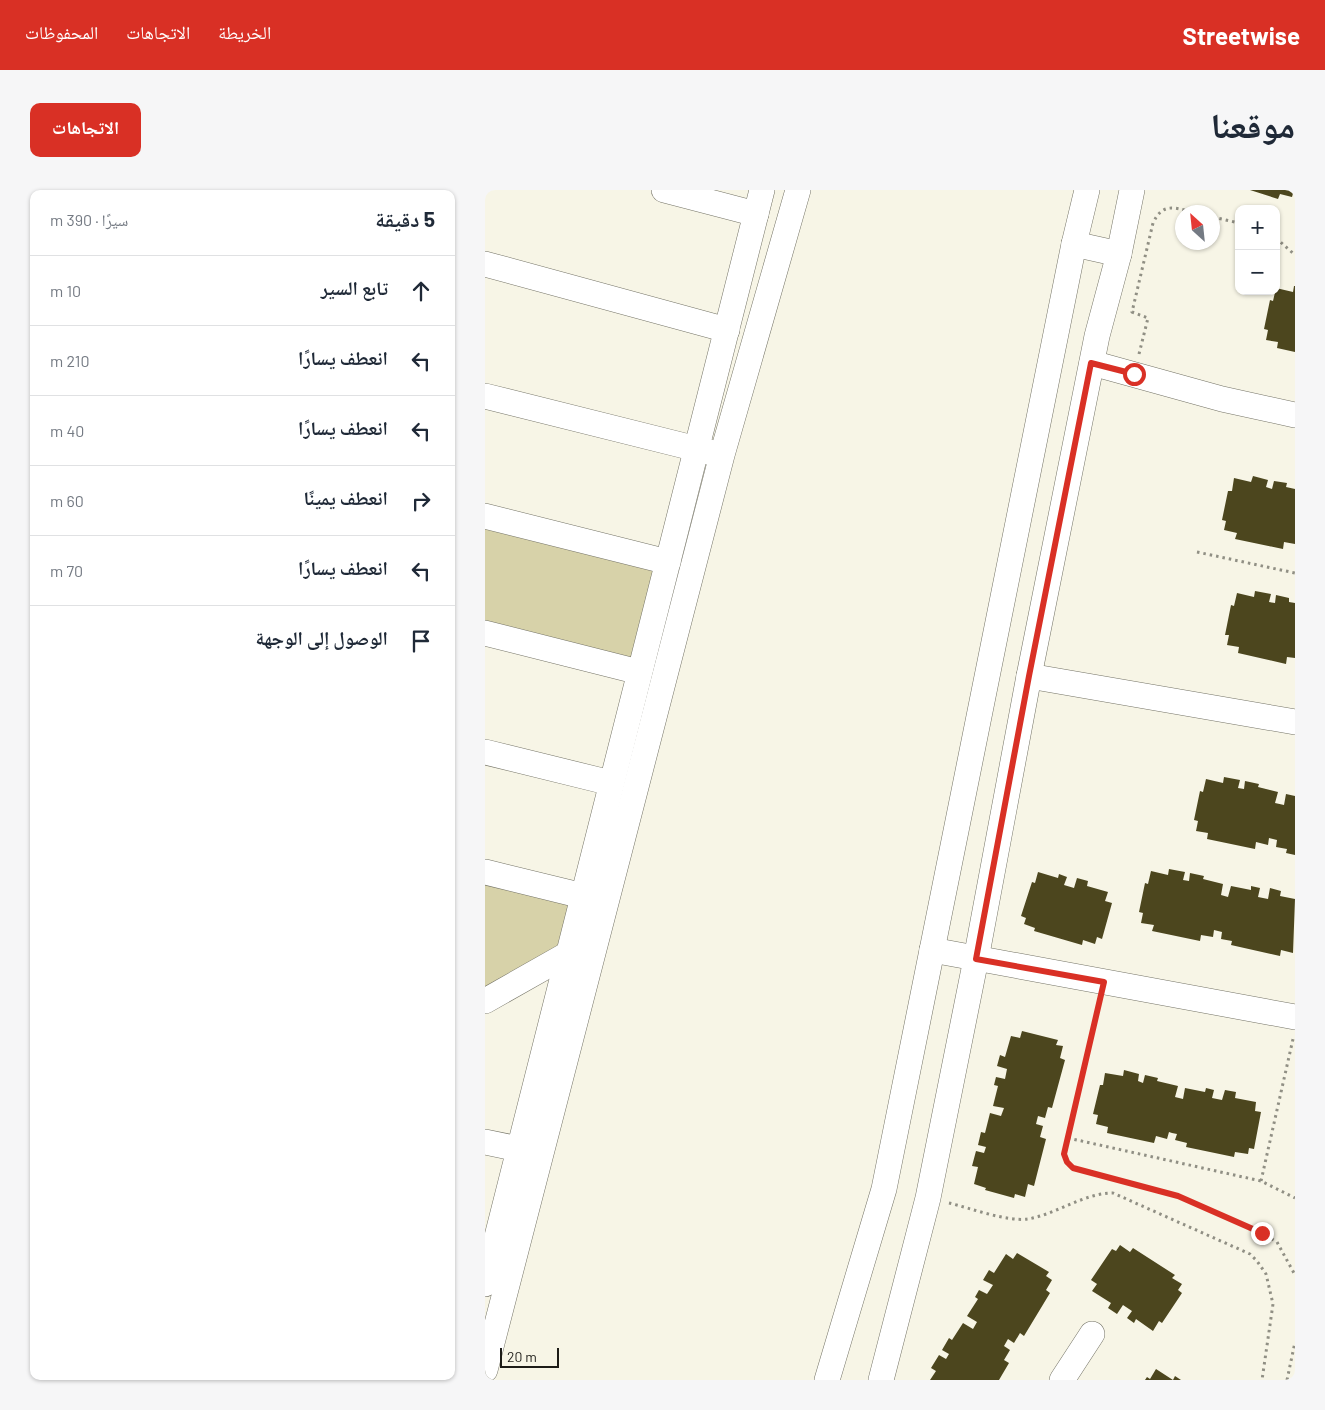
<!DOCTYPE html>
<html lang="ar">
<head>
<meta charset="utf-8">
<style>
  :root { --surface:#fff; --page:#f6f6f7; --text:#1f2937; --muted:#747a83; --line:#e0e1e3; --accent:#d93025 }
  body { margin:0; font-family:Barlow,"Noto Naskh Arabic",sans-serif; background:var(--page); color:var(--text); direction:rtl }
  .controls { position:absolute; right:15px; top:15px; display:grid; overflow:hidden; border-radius:10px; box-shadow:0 1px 4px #0004 }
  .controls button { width:45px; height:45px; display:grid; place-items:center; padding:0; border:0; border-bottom:1px solid var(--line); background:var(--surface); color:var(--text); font:25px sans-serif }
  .compass { position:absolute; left:690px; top:15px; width:45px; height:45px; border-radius:50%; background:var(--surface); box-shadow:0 1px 4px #0004; rotate:333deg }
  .scale { position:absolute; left:15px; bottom:12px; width:59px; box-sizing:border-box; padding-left:5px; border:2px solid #1d1c17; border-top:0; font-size:14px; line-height:18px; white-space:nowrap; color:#1d1c17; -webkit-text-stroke:4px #f7f5e6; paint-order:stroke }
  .stop { position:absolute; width:15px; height:15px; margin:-11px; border:4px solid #d93025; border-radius:50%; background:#fff }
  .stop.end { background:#d93025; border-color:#fff; box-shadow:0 1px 5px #0008 }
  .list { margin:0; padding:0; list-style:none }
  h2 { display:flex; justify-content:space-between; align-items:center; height:65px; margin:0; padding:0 20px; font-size:21px }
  h2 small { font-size:16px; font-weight:400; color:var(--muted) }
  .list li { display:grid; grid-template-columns:32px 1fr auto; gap:15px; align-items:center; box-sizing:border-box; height:70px; padding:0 20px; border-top:1px solid var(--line) }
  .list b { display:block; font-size:19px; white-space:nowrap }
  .list em { font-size:16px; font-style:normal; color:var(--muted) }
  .icon { flex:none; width:28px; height:28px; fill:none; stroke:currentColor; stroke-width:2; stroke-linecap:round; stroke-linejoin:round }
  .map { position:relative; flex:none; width:810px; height:1190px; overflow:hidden; direction:ltr; border-radius:10px }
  header { display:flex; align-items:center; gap:30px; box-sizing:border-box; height:70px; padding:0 25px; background:var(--accent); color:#fff }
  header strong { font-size:24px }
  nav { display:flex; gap:28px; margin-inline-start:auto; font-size:18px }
  .intro { display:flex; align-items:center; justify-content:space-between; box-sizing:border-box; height:120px; padding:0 30px }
  h1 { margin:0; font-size:35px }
  .button { padding:12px 22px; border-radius:10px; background:var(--accent); color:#fff; font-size:18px; font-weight:700 }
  main { display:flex; gap:30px; padding:0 30px }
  aside { flex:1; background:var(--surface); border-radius:10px; box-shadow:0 1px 4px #0004 }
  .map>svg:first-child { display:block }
</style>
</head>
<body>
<header>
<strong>Streetwise</strong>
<nav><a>الخريطة</a><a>الاتجاهات</a><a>المحفوظات</a></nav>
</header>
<div class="intro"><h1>موقعنا</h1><a class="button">الاتجاهات</a></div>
<main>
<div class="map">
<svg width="810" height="1190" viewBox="0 0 810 1190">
  <rect width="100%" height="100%" fill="#f7f5e6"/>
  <g fill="#d7d2a9">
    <polygon points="0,326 183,372 154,482 0,443"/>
    <polygon points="0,682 98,706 83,764 0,811"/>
  </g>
  <g fill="#4c461e">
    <polygon points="765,0 809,0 807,7 795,4 793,9"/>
    <polygon points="809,96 810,96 810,162 792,158 793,152 781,150 783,140 779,139 785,110 788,111 791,98 808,102"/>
    <polygon points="768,286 783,290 781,297 787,299 789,291 802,293 801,297 810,299 810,354 799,352 798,359 750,349 752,343 739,340 741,331 737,330 743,301 747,301 749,288 766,292"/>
    <polygon points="770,401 786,404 784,412 790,413 791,405 804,408 804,412 810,413 810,468 802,467 801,474 753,463 754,457 742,455 744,445 740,445 746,415 749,416 752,403 769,407"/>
    <polygon points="739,587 755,590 753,598 759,599 760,591 774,594 773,597 793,602 790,613 799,615 801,604 810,606 810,665 801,663 802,659 791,657 792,650 784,648 783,655 771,652 770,659 722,649 723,643 711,641 713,631 709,630 715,601 718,602 721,589 738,593"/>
    <polygon points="684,679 700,682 698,690 704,691 705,683 719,686 718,689 738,694 736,705 743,707 746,696 766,700 766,696 775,698 773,707 783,709 785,698 796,701 795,706 810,709 808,763 796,760 795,766 746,755 747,751 736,749 737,742 729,740 728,747 716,745 715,751 667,741 669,735 656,733 658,723 654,722 660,693 663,694 666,681 683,685"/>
    <polygon points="553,682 573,688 574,684 582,687 579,695 589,698 592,688 603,691 602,696 623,702 620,711 627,713 617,749 612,747 610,754 598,750 597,755 549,741 550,738 539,734 541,728 536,726 547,692 550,693"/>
    <polygon points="537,841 573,850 571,855 578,856 575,868 580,870 567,918 563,917 560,928 553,926 551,934 558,936 555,947 561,949 549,996 543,994 540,1007 530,1004 529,1008 500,1000 501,998 489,994 493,977 487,976 491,961 499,963 501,957 493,955 496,942 500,943 505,923 516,926 519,918 508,916 513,896 509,895 511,887 520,889 522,879 512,876 515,865 520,867 526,846 535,848"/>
    <polygon points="639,880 654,884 653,891 658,893 660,885 673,888 672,891 693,896 690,907 698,909 700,898 720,902 721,898 729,900 727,908 737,910 740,900 751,902 750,908 771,912 770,921 776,922 769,959 764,958 763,964 750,962 749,967 701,957 702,953 690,950 692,944 687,943 684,942 682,949 671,946 669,953 622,943 623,937 611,934 613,925 608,924 615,895 618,895 620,883 638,886"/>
    <polygon points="635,1055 645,1062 648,1058 690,1085 687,1088 697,1094 693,1100 697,1103 677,1133 674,1131 668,1141 651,1129 649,1133 642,1128 647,1121 638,1115 632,1124 623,1118 626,1113 607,1101 612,1094 606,1090 627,1059 631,1061"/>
    <polygon points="532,1063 564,1082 561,1086 567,1090 561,1100 565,1103 539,1146 535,1143 529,1153 523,1149 519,1156 525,1160 519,1170 524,1173 514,1190 445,1190 451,1181 446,1178 454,1165 461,1169 464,1164 457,1160 464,1148 467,1150 478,1133 488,1139 492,1132 482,1126 493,1109 490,1107 494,1100 502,1104 508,1095 498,1090 504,1080 509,1083 521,1064 528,1069"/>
    <polygon points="671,1179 688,1190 690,1186 696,1190 660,1190 662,1187 665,1189"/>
  </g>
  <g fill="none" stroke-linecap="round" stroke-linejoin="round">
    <g stroke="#747366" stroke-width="26">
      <g id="minor">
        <polyline points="179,0 271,24"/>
        <polyline points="589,54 634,64"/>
        <polyline points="0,74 242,140"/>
        <polyline points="607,173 737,209 810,225"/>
        <polyline points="0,206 228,263"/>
        <polyline points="0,326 183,372"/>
        <polyline points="0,443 154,482"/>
        <polyline points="544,486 810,532"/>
        <polyline points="0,562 126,593"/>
        <polyline points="0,682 98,706"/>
        <polyline points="447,760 810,827"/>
        <polyline points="0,811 83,764"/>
        <polyline points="0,952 34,959"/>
        <polyline points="0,1094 277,0"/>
        <polyline points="0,1180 237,265 313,0"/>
        <polyline points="342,1190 399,999 589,54 602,0"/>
        <polyline points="396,1190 443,1008 491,769 544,486 612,146 634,64 647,0"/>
        <polyline points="577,1190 607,1144"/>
      </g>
    </g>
    <g stroke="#908f84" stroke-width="3" stroke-dasharray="2.5 4" stroke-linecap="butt">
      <polyline points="728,27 754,33"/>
      <polyline points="791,48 810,65"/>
      <path d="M654,164L663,128L647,122L668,33C678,12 689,18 708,22"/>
      <polyline points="712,362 810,383"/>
      <polyline points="614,813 579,964 582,972 588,978 693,1006 777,1043 792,1052 810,1085"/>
      <polyline points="583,948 776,991 810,1008"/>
      <polyline points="776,991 808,849"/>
      <path d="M464,1013C485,1018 522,1032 543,1029C572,1024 599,1003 628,1003L765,1064L772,1071L781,1084L788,1114L777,1190"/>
      <polyline points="802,1190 810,1152"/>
    </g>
    <use href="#minor" stroke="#fff" stroke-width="25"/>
  </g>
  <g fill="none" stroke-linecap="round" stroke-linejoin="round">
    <polyline stroke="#d93025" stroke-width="6" points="649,184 606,173 544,486 491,769 619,792 579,964 582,972 588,978 693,1006 777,1043"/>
  </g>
</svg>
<div class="controls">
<button>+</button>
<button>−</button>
</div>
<svg class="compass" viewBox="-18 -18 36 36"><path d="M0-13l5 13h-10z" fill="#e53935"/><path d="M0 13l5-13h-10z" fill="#747a83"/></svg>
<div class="scale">20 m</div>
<div class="stop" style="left:649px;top:184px"></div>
<div class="stop end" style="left:777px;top:1043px"></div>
</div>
<aside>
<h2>5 دقيقة<small>سيرًا · 390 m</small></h2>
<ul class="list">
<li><svg class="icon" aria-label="ahead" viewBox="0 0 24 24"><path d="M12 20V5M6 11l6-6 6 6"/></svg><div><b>تابع السير</b></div><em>10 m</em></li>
<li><svg class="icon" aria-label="left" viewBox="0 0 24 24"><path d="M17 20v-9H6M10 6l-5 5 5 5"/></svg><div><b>انعطف يسارًا</b></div><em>210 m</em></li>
<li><svg class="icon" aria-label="left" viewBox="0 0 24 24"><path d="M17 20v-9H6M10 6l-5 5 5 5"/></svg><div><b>انعطف يسارًا</b></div><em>40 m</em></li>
<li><svg class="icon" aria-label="right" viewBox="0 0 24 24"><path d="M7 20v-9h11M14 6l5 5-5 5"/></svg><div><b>انعطف يمينًا</b></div><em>60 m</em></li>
<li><svg class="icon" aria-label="left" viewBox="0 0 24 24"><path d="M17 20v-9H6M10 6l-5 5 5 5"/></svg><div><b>انعطف يسارًا</b></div><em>70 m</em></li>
<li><svg class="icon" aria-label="arrive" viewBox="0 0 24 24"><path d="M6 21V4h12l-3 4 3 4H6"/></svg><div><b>الوصول إلى الوجهة</b></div></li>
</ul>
</aside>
</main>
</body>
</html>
